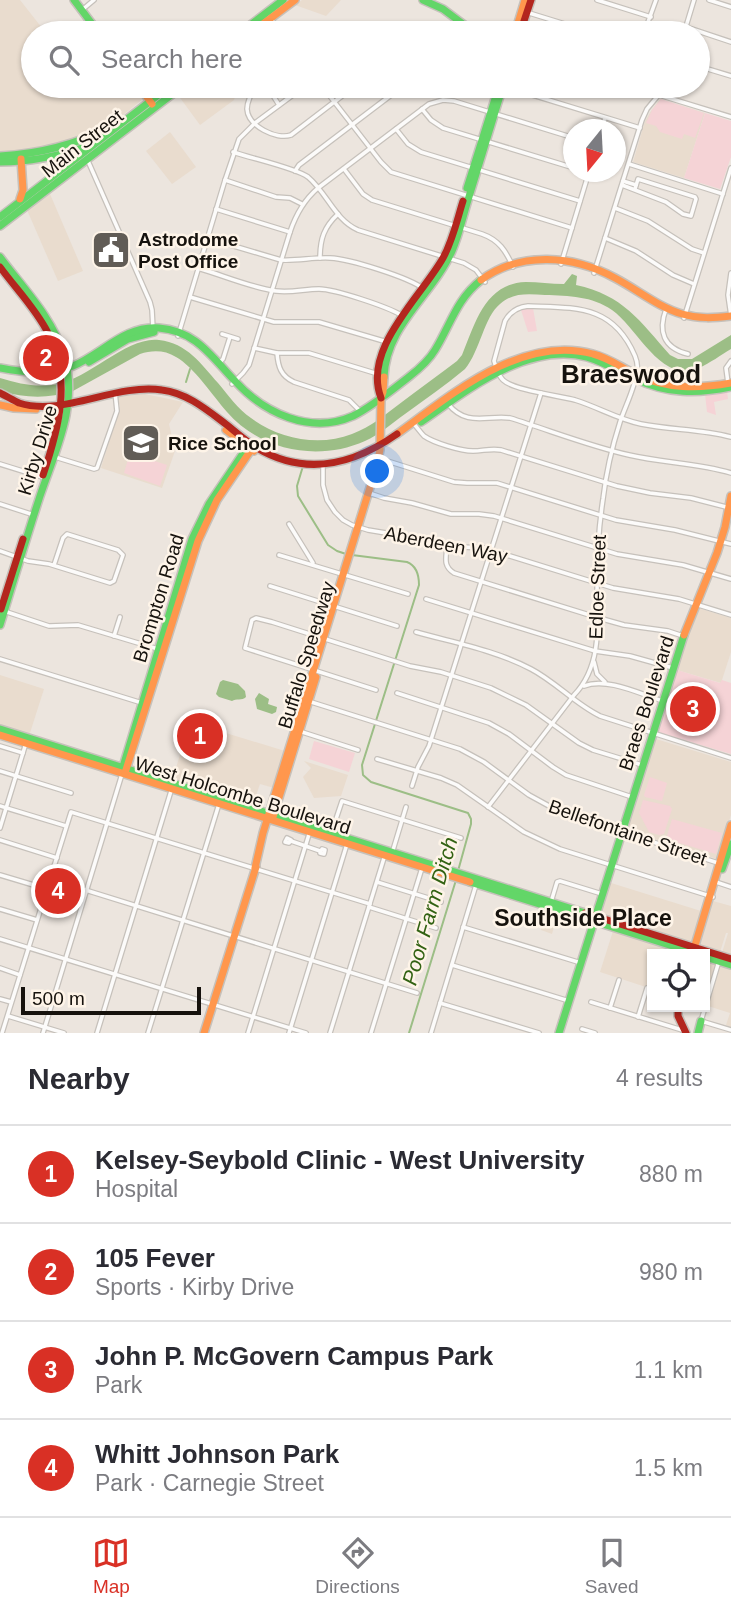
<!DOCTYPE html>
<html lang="en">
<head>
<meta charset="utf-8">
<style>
  :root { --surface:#fff; --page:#f2f2f3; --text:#2b2b33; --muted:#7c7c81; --line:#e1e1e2; --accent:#d93025 }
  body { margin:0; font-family:Helvetica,sans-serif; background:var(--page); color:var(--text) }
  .controls { position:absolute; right:21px; bottom:21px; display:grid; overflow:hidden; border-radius:0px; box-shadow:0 2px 5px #0004 }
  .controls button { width:63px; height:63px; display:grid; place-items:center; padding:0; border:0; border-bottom:2px solid var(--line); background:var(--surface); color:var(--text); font:35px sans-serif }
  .compass { position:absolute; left:563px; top:119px; width:63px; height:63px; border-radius:50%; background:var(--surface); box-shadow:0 2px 5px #0004; rotate:198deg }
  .scale { position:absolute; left:21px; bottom:18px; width:180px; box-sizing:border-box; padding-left:7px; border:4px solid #16120d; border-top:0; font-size:19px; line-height:24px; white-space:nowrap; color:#16120d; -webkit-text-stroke:5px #fef4e8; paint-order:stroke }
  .you { position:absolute; left:378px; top:472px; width:24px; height:24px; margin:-18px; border:5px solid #fff; border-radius:50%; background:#1a73e8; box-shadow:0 0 0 10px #1a73e833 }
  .badge { display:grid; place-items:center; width:46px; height:46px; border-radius:50%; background:var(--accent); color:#fff; font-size:23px; font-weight:700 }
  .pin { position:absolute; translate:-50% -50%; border:4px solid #fff; box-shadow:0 2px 7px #0006 }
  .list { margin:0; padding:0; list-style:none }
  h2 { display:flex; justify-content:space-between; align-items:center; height:91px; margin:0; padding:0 28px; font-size:30px }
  h2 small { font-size:23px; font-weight:400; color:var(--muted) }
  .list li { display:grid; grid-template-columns:46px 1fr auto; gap:21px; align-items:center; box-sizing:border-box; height:98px; padding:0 28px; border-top:2px solid var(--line) }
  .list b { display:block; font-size:26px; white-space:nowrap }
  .list p { margin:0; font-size:23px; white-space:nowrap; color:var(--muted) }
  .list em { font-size:23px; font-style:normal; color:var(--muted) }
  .icon { flex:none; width:38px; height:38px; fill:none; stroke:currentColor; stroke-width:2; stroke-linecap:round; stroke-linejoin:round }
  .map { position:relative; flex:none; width:731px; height:1033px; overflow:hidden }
  .search { position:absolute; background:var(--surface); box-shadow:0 2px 5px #0004; left:21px; right:21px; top:21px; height:77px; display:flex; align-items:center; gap:18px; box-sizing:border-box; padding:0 24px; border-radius:38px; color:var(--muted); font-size:26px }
  .sheet { height:483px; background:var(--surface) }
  nav { display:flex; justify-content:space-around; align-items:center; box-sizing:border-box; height:98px; border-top:2px solid var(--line); background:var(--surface); font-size:19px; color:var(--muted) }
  nav a { display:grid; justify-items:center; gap:4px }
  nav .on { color:var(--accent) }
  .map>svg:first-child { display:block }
</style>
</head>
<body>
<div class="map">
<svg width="731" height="1033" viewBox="0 0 731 1033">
  <rect width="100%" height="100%" fill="#ece5de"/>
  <g fill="#e9dcce">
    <polygon points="0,0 20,0 46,33 33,33 33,86 86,86 89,90 95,86 133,86 143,99 117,120 104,127 67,143 30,151 0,153"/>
    <polygon points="302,0 341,0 326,16 295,5"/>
    <polygon points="191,86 239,86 234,100 200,125 178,95"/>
    <polygon points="660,99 705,113 684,178 633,162 645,121 651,111"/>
    <polygon points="170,132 196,167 172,184 146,151"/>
    <polygon points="50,194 83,271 58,281 27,210"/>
    <polygon points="145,394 183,402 169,424 175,451 162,488 101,468 120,406 117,397"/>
    <polygon points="698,608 731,618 731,652 721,683 677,670"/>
    <polygon points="0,675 44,689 29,736 0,727"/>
    <polygon points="190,722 285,751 274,788 260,784 252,807 172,781"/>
    <polygon points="656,739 731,762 731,815 717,859 626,830"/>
    <polygon points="304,761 348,775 341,796 314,798 303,777 311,768"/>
    <polygon points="608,882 701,911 691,942 598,913"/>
    <polygon points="713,901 731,906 731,955 722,953 728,933 726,933 720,952 700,945"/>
    <polygon points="546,912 557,916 552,934 541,930"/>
    <polygon points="613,931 686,954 652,954 652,989 600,972"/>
    <polygon points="708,961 716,964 705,1002 705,971"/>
    <polygon points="720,967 731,969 731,1027 726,1025 730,1013 708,1006"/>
  </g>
  <g fill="#f5d3d6">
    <polygon points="661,99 704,113 695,138 684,134 682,139 660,132 656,126 646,123 652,110"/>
    <polygon points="705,113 731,121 731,157 720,189 684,178"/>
    <polygon points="527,308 533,308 537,331 528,332 521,310"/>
    <polygon points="727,391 728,399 714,402 716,415 707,412 705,394 712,395"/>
    <polygon points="130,453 167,465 160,486 124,473"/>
    <polygon points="677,670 720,683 722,680 731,683 731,754 657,732"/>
    <polygon points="314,741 355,753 349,772 309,759"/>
    <polygon points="650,777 667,783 662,801 645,797 644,795"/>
    <polygon points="643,800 670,806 672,809 664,834 659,835 649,832 639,813"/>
    <polygon points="672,819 722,833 716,854 666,839"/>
    <polygon points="52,882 68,887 63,903 47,898"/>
  </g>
  <g fill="#9cbe86">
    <path d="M572,274L577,276L576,285C623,295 640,321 670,355L678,359H692L731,335V349C721,355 710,363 699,368C661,385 638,328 612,310C592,296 569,296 545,295C529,294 513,292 500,304C484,317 480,351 465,369C446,385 425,399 405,414C392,423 379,435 365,441C318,462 261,451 227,412C213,396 194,367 176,357C165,350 152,350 140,354L73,391C47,399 26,398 0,391V378C20,384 37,388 58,384C89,378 128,336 159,340C187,343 201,364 218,383C228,395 238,409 251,418C279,439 319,447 352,434C371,427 386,414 402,402C420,388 439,375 457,361L462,355C475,324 485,283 526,282C538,282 551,284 564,284Z"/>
    <path d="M223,680L238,684L245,691L246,697C242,701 236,698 232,701L219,697L216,694L220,682Z"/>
    <polygon points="259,693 269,699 268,704 277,707 276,712 272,714 257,709 255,699"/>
  </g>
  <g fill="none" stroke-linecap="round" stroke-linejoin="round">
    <g stroke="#9cbe86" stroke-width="2">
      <polyline points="186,382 190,369"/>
      <polyline points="303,466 297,486 298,496 328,545 337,551 346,554"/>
      <path d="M352,555L407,562C417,566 419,575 419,585L362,765L363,775L371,782L468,813L471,819V824L458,871"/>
      <polyline points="409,1033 456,880"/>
    </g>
    <g stroke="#c6c1bb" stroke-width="6">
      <g id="street">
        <polyline points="597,0 651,17"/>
        <polyline points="709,0 731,7"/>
        <polyline points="82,10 94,0"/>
        <polyline points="526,12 594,33"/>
        <polyline points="271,19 282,33"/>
        <polyline points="686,27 731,42"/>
        <polyline points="644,33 656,0"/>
        <polyline points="684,33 694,0"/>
        <polyline points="698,66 731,76"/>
        <polyline points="322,86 381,162 391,172 572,228"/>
        <polyline points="503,86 640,128"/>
        <polyline points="659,95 731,117"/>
        <path d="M279,105L272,94L255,88C251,93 247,103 247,109C248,126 276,140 291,135L355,86"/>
        <polyline points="422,109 431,120 443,128 574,168"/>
        <polyline points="396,129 408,144 421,152 580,201"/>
        <polyline points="602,130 605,118"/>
        <path d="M233,152C250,158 296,168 308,177C327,193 335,220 358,230L464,263L476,270L485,282"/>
        <polyline points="88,161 150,302 152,310 153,329"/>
        <polyline points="629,164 723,194"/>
        <path d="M344,169L363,194L372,200L482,234C499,240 506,251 513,267"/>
        <polyline points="295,171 299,165 403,86"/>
        <polyline points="225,180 276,197 290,198 302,204"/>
        <polyline points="623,181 636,185"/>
        <polyline points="622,185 666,202 683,214 691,216 696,199 695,197 638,179 635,189"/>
        <polyline points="615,208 648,221 692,249 704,253"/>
        <polyline points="216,209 290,232"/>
        <path d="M207,238L281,260C298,261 314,257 330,258C350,259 408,277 424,289"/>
        <polyline points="605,238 636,251 673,275 694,284"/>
        <path d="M320,258C320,239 324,227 338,214"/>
        <polyline points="561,264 589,172"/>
        <path d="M198,268C222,275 252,288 276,291C291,293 305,289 319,289C335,289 388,307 401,315"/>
        <polyline points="594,273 642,120 647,109 666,86"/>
        <polyline points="190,297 274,322 319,322 387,342"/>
        <path d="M666,309C658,331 663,348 688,354"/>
        <polyline points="731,316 728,295 731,273"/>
        <polyline points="684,318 731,168"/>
        <polyline points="222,334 238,339"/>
        <polyline points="178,336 225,180 239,139 255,123 305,86"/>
        <polyline points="254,348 277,353 309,353 378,374"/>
        <path d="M277,353C278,367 281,376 294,382L349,400L360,411"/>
        <polyline points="220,362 223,359 230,337"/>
        <polyline points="728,383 726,368 731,361"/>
        <path d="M232,384L243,373L249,365L290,232C296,214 304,200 318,188L429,104L443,100L454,101L574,138"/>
        <path d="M448,404C467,427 486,415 510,418C549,430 589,446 629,455C663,463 698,463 731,473"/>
        <path d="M413,423C417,427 420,432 424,436C434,443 461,451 473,451C483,451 491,448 501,450L617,486L650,493L691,498L730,508"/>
        <polyline points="55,457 94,469 97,468 117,411 115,392"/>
        <polyline points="381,459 454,482 467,483 497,483 616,520 675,530 731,544"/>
        <polyline points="0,464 45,478"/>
        <polyline points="323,465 323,485 327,500 335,512 343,520 352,525 368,530 410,537 440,546 484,548 613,588 679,599 731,615"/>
        <polyline points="369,493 384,498 412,503 451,514 479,514 494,516 617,554 683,565 731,579"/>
        <polyline points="0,504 34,515"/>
        <polyline points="289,524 313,563"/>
        <path d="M447,547C446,558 443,566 454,573L599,618L624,625L668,631L683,636"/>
        <polyline points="0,551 28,561 49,564 110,583 114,581 123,555 118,550 67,534 63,538 54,565"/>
        <polyline points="279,555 408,594"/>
        <polyline points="270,586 397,626"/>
        <polyline points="426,599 595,651 630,656 673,668"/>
        <polyline points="4,611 49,626 78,625 158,649"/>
        <path d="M416,632C455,643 495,650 531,669C556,682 575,704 600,716L731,758"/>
        <polyline points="114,636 120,617"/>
        <polyline points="0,659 142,703"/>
        <polyline points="594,662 597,674 605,682"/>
        <path d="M584,686C607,677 640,694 663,701"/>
        <polyline points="376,690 245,648 252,620 256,618 272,622 410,666 441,672 491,688 526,705 579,743 593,750 642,765"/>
        <polyline points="397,693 489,723 509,734 553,767 566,775 632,797"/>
        <polyline points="308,701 460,749 484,762 529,795 560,812 718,863"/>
        <polyline points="299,731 358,750"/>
        <polyline points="0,746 23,753"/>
        <polyline points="377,759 441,778 457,785 524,832 560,849 713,897"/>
        <polyline points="0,771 71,793"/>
        <polyline points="412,786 418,767 429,746 541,393"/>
        <polyline points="0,806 66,826"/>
        <path d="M488,807L574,695C604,664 597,618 597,579C597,552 599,526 603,499C606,473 612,447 620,422C625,407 636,385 637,371C638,366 637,361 635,356C613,304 575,308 528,306C517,307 510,312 505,321L494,361C496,367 498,375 503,380C513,390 560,396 575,400C598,407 617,419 641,424C671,430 701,429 731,437"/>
        <polyline points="0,828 26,743"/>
        <polyline points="332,831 342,801 461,838"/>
        <polygon points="287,838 291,840 289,843 285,842"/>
        <polyline points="0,840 57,858"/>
        <polyline points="291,841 320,851"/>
        <polygon points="322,849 325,850 324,854 320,853"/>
        <polyline points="393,850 406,807"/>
        <polyline points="0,875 47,889"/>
        <polyline points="50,879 417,993"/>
        <polyline points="713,881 731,887"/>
        <polyline points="377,882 441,902"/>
        <polyline points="551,902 557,882 560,881 602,894"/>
        <polyline points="369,907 436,928"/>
        <polyline points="0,909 37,920"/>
        <polyline points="463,927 581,963"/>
        <polyline points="0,939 306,1033"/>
        <polyline points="719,961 701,1021 731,1030"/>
        <polyline points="452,965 569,1001"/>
        <polyline points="0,968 20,975"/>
        <polyline points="0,999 11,1002"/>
        <polyline points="591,1002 682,1030"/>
        <polyline points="440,1003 539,1033"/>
        <polyline points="610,1008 619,980"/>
        <polyline points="8,1016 64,1033"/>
        <polyline points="638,1017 647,988"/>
        <polyline points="582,1029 595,1033"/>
        <polyline points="2,1033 71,812 370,904"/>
        <polyline points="43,1033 122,774"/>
        <polyline points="97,1033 171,791"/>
        <polyline points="148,1033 219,804"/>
        <polyline points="248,1033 310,831"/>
        <polyline points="289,1033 347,844"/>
        <polyline points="330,1033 384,858"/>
        <polyline points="371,1033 422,868"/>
        <polyline points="431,1033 476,885"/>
      </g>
    </g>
    <g stroke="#c6c1bb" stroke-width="10">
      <g id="fast">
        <polyline points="74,0 99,33"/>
        <polyline points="423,0 443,9 475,33"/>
        <polyline points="240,33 283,0"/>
        <path d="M0,156C40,154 75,145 111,127"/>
        <path d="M0,162C31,162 59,156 88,146"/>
        <polyline points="467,188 499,86"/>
        <polyline points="0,217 170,86"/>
        <polyline points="0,226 183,86"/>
        <path d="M0,257C23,288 53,318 64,356C79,405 55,451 40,496C26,539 13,582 0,625"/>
        <polyline points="89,362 128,339 154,332"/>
        <path d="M0,368C24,373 50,375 73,366C102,354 125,325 159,328C196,331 211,356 235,381C264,413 310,435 353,416C373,406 392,390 410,376C419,369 429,360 435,350C451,324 456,300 481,280"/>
        <path d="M384,377C386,325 432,296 452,251C459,235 463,216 468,200C480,162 491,124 503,86"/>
        <path d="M421,422C466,391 528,341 587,357C604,362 620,372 636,379C667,394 698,394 731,387"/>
        <polyline points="0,729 585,913"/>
        <polyline points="122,770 192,539 209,504 248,446 251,445"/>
        <polyline points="722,869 731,844"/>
        <polyline points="470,882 698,954"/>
        <polyline points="705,957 731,965"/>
        <polyline points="559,1033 684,635"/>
        <polyline points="698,1033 701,1021"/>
      </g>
    </g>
    <g stroke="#c6c1bb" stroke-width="10">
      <g id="slow">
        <polyline points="251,33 295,0"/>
        <polyline points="515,33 525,0"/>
        <polyline points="139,86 152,104"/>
        <polyline points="20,199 23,190 21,159"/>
        <path d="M481,280C521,251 573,255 615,278C638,290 658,307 682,314C699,319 714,318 731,316"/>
        <polyline points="0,405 14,408 36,409"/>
        <polyline points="226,430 254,451"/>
        <path d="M397,434C451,395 522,334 593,354C609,358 622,368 637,375C667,389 698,389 731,383"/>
        <polyline points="684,635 717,553 725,527 731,496"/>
        <polyline points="0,735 470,882"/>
        <polyline points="125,773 198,541 217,500 253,447"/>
        <polyline points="273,817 316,677"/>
        <polyline points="255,868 263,833 376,468 380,450 381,398 383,392 384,377"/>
        <polyline points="693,952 731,825"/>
        <polyline points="204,1033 256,867"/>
      </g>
    </g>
    <g stroke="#c6c1bb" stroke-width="10">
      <g id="jam">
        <polyline points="520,33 531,0"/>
        <path d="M0,267C16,289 36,309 48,333C72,380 59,428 43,475"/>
        <path d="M0,393C6,396 13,400 19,403C63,417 115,383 162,390C187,393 207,410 227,425C237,433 246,441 257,448C306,477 353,465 397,434"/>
        <path d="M381,398C362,349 421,297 443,258C453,240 457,220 463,201"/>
        <polyline points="1,609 23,539"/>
        <polyline points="585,913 731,959"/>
        <polyline points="678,1007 678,1016 686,1033"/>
      </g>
    </g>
    <use href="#street" stroke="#fcfbfa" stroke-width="3.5"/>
    <use href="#fast" stroke="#63d668" stroke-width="7"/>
    <use href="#slow" stroke="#ff974d" stroke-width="7"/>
    <use href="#jam" stroke="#b3261e" stroke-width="7"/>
  </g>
  <defs>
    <g id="civic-square" transform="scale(2.0125)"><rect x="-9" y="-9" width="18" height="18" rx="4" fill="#615c56" stroke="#fef4e8"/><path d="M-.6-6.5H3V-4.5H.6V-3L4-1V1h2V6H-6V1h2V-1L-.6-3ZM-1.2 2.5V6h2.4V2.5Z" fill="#fff"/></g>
    <g id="school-square" transform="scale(2.0125)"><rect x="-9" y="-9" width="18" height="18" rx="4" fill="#615c56" stroke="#fef4e8"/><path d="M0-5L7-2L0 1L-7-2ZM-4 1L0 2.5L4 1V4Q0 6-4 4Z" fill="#fff"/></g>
  </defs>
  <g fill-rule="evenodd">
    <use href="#civic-square" x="111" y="250"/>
    <use href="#school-square" x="141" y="443"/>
  </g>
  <g text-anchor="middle" stroke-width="5" stroke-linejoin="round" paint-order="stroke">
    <g font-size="19" fill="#16120d" stroke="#fef4e8">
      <text transform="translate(82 143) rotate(-38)" y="7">Main Street</text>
      <text transform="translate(37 450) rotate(-73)" y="7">Kirby Drive</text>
      <text transform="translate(446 544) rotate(11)" y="7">Aberdeen Way</text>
      <text transform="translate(597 587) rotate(-88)" y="7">Edloe Street</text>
      <text transform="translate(158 598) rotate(-73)" y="7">Brompton Road</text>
      <text transform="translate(306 655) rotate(-73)" y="7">Buffalo Speedway</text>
      <text transform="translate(646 703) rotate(-72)" y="7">Braes Boulevard</text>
      <text transform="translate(243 795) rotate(17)" y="7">West Holcombe Boulevard</text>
      <text transform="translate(628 832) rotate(19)" y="7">Bellefontaine Street</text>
    </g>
    <g font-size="19" font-weight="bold" fill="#16120d" stroke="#fef4e8" text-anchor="start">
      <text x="138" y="246">Astrodome<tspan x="138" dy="22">Post Office</tspan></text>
      <text x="168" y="450">Rice School</text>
    </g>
    <g font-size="21" font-style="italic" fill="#326213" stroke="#fef4e8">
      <text transform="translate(430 911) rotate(-74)" y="7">Poor Farm Ditch</text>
    </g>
    <g font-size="23" font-weight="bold" fill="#16120d" stroke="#fef4e8">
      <text x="583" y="926">Southside Place</text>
    </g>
    <g font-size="26" font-weight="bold" fill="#16120d" stroke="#fef4e8">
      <text x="631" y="383">Braeswood</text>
    </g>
  </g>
</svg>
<div class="controls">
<button><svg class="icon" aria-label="locate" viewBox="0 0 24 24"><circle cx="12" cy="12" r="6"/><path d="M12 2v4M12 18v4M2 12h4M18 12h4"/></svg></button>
</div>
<svg class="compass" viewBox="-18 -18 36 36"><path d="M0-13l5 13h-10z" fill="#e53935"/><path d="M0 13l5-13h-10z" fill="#7c7c81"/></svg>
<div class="scale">500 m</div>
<div class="you"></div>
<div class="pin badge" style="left:200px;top:736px">1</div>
<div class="pin badge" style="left:46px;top:358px">2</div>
<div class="pin badge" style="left:693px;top:709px">3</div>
<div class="pin badge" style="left:58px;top:891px">4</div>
<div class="search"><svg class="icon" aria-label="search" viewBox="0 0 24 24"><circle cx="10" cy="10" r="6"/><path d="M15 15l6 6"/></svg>Search here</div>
</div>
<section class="sheet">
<h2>Nearby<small>4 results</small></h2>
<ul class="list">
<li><span class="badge">1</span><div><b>Kelsey-Seybold Clinic - West University</b><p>Hospital</p></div><em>880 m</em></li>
<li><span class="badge">2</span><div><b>105 Fever</b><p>Sports · Kirby Drive</p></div><em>980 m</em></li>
<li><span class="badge">3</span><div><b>John P. McGovern Campus Park</b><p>Park</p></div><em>1.1 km</em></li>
<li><span class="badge">4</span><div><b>Whitt Johnson Park</b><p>Park · Carnegie Street</p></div><em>1.5 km</em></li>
</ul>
</section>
<nav>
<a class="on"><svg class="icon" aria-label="map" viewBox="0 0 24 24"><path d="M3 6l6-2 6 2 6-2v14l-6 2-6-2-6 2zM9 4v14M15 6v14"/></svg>Map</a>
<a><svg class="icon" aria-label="directions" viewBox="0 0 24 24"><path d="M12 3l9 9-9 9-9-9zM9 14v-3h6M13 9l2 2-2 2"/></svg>Directions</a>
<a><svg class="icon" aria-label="saved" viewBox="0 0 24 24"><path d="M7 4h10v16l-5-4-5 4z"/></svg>Saved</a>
</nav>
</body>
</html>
